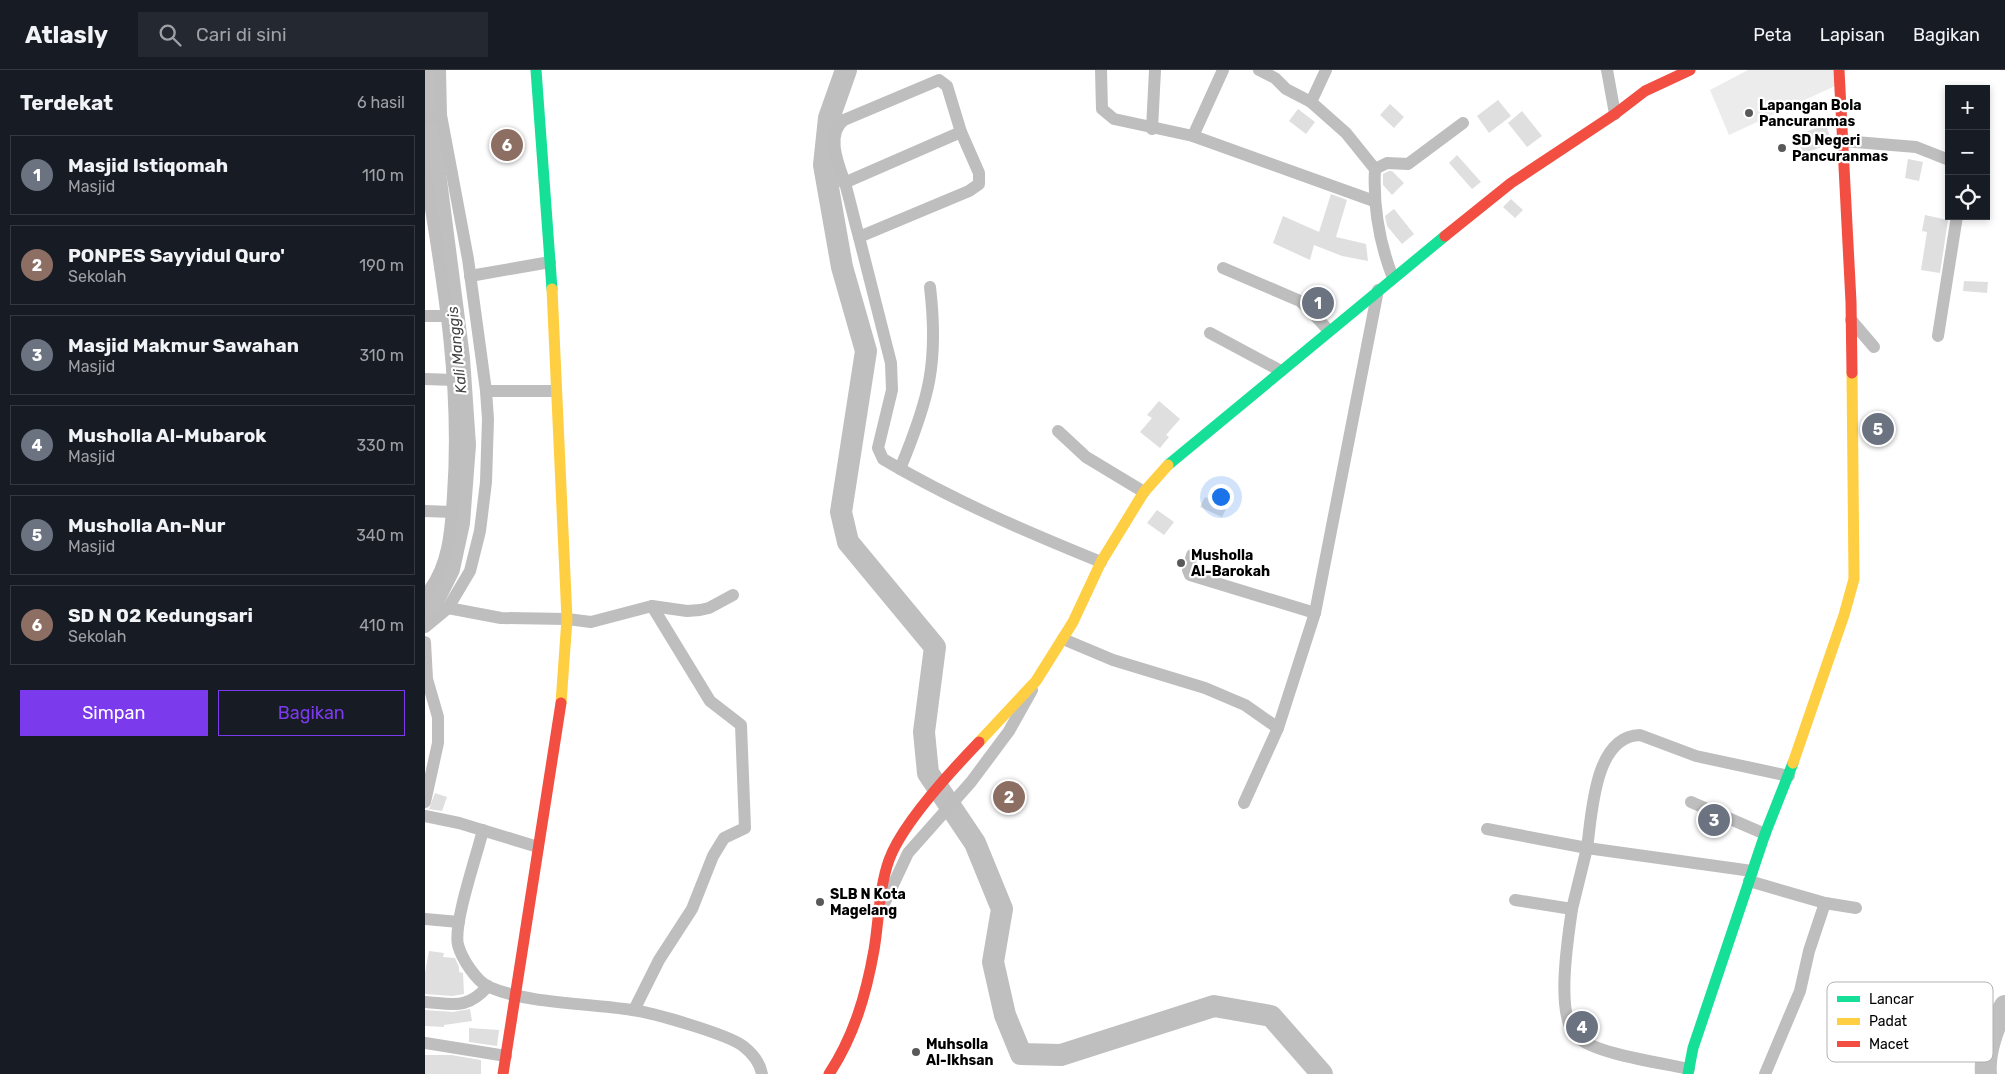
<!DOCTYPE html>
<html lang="id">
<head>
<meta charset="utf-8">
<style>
  :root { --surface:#171b24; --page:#242831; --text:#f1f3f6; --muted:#9ea1a6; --line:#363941; --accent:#7c3aed }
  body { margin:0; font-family:Rubik,sans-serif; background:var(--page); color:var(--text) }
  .controls { position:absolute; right:15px; top:15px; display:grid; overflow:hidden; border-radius:0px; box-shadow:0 2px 8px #0003 }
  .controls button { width:45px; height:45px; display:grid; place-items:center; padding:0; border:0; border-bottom:1px solid var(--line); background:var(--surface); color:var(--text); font:25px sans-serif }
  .you { position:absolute; left:795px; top:426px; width:18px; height:18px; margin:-12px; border:4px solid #fff; border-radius:50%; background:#1a73e8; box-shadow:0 0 0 8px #1a73e833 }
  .badge { display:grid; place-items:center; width:32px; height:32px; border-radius:50%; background:var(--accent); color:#fff; font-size:16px; font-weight:700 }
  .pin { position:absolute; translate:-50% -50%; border:2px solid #fff; box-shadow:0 1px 5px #0006 }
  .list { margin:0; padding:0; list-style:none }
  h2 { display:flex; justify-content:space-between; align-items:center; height:65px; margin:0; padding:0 20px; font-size:21px }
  h2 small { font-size:16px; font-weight:400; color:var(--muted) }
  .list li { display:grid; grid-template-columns:32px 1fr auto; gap:15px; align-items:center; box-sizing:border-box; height:80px; margin:0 10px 10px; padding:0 10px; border:1px solid var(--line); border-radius:0px }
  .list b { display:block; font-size:19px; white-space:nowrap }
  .list p { margin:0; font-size:16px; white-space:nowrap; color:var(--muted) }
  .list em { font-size:16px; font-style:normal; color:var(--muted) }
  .actions { display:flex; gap:10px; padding:15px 20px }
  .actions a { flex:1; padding:11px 0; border:1px solid var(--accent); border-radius:0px; text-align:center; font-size:18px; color:var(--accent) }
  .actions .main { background:var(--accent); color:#fff }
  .icon { flex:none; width:28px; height:28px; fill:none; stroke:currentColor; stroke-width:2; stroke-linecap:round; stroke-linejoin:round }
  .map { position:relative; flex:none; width:1580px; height:1004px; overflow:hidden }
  header { display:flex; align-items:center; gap:30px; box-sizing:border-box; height:70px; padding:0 25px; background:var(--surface); border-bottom:1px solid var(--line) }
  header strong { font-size:24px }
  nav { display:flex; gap:28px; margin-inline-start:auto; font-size:18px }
  .search { width:350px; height:45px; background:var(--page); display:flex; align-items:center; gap:12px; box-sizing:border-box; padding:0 18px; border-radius:0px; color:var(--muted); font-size:19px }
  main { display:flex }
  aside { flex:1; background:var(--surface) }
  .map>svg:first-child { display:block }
</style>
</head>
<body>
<header>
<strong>Atlasly</strong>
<div class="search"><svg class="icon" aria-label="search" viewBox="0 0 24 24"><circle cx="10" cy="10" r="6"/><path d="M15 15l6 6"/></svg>Cari di sini</div>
<nav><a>Peta</a><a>Lapisan</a><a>Bagikan</a></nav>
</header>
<main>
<aside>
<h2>Terdekat<small>6 hasil</small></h2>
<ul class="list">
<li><span class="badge" style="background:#6b7280">1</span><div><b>Masjid Istiqomah</b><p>Masjid</p></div><em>110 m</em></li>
<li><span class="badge" style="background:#8d6e63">2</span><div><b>PONPES Sayyidul Quro'</b><p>Sekolah</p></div><em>190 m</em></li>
<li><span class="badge" style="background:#6b7280">3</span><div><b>Masjid Makmur Sawahan</b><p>Masjid</p></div><em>310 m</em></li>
<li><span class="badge" style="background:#6b7280">4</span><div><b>Musholla Al-Mubarok</b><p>Masjid</p></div><em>330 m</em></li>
<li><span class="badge" style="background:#6b7280">5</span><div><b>Musholla An-Nur</b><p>Masjid</p></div><em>340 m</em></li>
<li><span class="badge" style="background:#8d6e63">6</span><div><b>SD N 02 Kedungsari</b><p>Sekolah</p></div><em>410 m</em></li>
</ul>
<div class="actions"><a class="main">Simpan</a><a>Bagikan</a></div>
</aside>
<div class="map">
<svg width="1580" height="1004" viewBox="0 0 1580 1004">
  <rect width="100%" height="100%" fill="#fff"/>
  <polygon fill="#ececec" points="1323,0 1408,0 1410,16 1304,65 1285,20"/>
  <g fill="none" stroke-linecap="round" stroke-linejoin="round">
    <g stroke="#bfbfbf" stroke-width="22">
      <polyline points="421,0 404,48 399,95 417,197 441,281 416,442 423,472 510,577 499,662 503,703 550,773 577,839 568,892 580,945 596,984 636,985 789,936 846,946 897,1004"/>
      <polyline points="0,6 1,33 34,288 40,375 34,453 24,499 0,547"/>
      <path d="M1561,1004C1559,982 1569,954 1580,936"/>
    </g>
  </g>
  <g fill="#dfdfdf">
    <polygon points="1073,30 1086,46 1064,63 1052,46"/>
    <polygon points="965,34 979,47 969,58 955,45"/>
    <polygon points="873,39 890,52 881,64 864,51"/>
    <polygon points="1097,41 1117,66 1102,77 1083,53"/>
    <polygon points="1401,54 1407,73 1378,84 1371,66"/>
    <polygon points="1032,85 1056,112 1047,119 1024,93"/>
    <polygon points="1483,89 1498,92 1494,111 1480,108"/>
    <polygon points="964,101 967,101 979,113 967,125 958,115 958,104"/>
    <polygon points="906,124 922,130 911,167 941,174 943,191 917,186 889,175 885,190 848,173 858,146 894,162"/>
    <polygon points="1086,129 1098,140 1090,148 1078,137"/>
    <polygon points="969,139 989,164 977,174 962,156 960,146"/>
    <polygon points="1500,145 1523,150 1515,203 1496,200 1502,162 1497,161"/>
    <polygon points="1539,211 1563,212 1562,223 1538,221"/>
    <polygon points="734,331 755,349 741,365 744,367 735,378 715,362 727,348 722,345"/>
    <polygon points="780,427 802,437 797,447 775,437"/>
    <polygon points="732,440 749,452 739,465 722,453"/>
    <polygon points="10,723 22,727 17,741 4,739"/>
    <polygon points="4,881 19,883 18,887 30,888 34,897 34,902 38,903 39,924 27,926 0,924 0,903"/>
    <polygon points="45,939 47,951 19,955 19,957 0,956 0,940 28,942"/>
    <polygon points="44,958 74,960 72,976 44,972"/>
    <polygon points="0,985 26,985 56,990 56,1004 0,1004"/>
  </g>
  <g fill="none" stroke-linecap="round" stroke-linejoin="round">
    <g stroke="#bebebe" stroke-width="12">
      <polyline points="15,0 16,45 43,189 61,321 63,349 61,412 55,461 45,501 23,538"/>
      <polyline points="676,0 677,39 689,49 768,66 949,131"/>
      <polyline points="834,0 850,8 861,19 886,32"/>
      <path d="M901,0L886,32L921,63L950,99C948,137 954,172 968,208"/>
      <polyline points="1182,0 1190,44"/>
      <path d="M514,10L522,16L536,62L554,103V114L544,121L434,167C429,149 425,131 420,113C414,96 400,64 419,50Z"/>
      <polyline points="0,48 16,45"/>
      <polyline points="727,59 730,0"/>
      <polyline points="768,66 798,0"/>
      <polyline points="1418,71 1491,77 1524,90"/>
      <polyline points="950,99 962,93 983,94 1038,53"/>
      <path d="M0,103C18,211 36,315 28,425C26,459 24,498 0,525"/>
      <polyline points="419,113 536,62"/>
      <path d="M434,167L466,293L467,320L453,378L458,389C529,431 600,461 676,492"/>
      <polyline points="798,198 875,231 885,240 904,261"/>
      <polyline points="45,206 125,192"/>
      <polyline points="0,246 24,246"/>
      <polyline points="1426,250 1449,277"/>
      <polyline points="785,263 856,301"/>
      <polyline points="1513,266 1532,146"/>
      <polyline points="0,309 29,310"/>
      <polyline points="61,321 131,321"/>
      <polyline points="633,361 661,387 719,422"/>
      <path d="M475,399C504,329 514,293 505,217"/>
      <polyline points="0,441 27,442"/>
      <polyline points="767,485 763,500 765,505 890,543"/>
      <polyline points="0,557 23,538 76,548 142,549 166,552 227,536 262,541 275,540 284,538 308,525"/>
      <polyline points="638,569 688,590 780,618 820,635 853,658"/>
      <polyline points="0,572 2,609 13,647 13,673 0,732"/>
      <polyline points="1266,732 1340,764"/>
      <polyline points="819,733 853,658 890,543 953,220"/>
      <polyline points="0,746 34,753 113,777"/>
      <path d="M1062,759L1162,778C1167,744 1169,666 1215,665L1271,686L1364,706"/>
      <path d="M58,760C52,785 28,853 33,875C37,889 51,911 64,917C104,934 163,933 207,940C229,943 302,964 318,976C327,983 335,993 337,1004"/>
      <polyline points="1324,811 1400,833 1431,838"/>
      <polyline points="1090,830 1147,839 1162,778 1327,801"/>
      <polyline points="459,834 483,783 546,712 584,661 607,620"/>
      <path d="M1147,839C1143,868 1130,945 1151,966C1169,984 1238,993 1264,999"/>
      <polyline points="0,849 34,852"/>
      <path d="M0,932C29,934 42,940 63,916"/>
      <polyline points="209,940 234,890 267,839 288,786 299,768 320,758 316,655 285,631 227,536"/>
      <polyline points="0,973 81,986"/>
      <polyline points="1340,1004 1375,921 1384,881 1400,833"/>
    </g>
    <g stroke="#16e098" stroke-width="11">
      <polyline points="111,0 127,219"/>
      <polyline points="743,395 1020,166"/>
      <polyline points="1263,1004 1268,978 1340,764 1368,693"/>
    </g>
    <g stroke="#ffcf43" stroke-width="11">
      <polyline points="127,219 142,549 136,633"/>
      <polyline points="554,672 611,611 648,552 676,492 719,422 743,395"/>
      <polyline points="1368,693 1419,545 1429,509 1427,303"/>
    </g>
    <g stroke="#f24e42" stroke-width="11">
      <polyline points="1414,0 1426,232 1427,303"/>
      <polyline points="1020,166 1086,113 1190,44 1220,21 1265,0"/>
      <polyline points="78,1004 136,633"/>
      <path d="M404,1004C429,966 441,925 449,880C454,850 454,818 464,790C477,754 527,700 554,672"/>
    </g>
  </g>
  <g fill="#595959" stroke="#fff" stroke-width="2">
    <circle cx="1324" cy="43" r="5"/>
    <circle cx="1357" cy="78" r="5"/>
    <circle cx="756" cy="493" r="5"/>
    <circle cx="395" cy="832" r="5"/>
    <circle cx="491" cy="982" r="5"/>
  </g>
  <g text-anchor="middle" stroke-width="4.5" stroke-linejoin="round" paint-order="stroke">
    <g font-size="14" font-weight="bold" fill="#000" stroke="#fff" text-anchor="start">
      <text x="1334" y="40">Lapangan Bola<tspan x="1334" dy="16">Pancuranmas</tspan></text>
      <text x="1367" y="75">SD Negeri<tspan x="1367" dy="16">Pancuranmas</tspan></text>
      <text x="766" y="490">Musholla<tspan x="766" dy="16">Al-Barokah</tspan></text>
      <text x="405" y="829">SLB N Kota<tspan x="405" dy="16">Magelang</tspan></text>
      <text x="501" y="979">Muhsolla<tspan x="501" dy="16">Al-Ikhsan</tspan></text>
    </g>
    <g font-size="15" font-style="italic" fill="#444" stroke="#fff">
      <text transform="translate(32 280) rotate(-96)" y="5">Kali Manggis</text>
    </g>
  </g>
  <rect x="1402" y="912" width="166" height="80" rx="8" fill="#fff" stroke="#b2b2b2" stroke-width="1"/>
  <rect x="1412" y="926" width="23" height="6" fill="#16e098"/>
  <rect x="1412" y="948" width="23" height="7" fill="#ffcf43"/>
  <rect x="1412" y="971" width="23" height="6" fill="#f24e42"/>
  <g font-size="14" fill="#000">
    <text x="1444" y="934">Lancar</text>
    <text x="1444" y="956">Padat</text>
    <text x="1444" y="979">Macet</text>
  </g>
</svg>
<div class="controls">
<button>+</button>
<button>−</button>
<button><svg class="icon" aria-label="locate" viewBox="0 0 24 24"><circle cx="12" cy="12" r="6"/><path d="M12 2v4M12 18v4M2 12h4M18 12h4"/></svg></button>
</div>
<div class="you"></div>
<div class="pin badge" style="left:893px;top:233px;background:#6b7280">1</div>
<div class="pin badge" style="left:584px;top:727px;background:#8d6e63">2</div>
<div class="pin badge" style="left:1289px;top:750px;background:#6b7280">3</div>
<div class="pin badge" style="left:1157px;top:957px;background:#6b7280">4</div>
<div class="pin badge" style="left:1453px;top:359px;background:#6b7280">5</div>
<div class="pin badge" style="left:82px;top:75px;background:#8d6e63">6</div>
</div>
</main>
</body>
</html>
